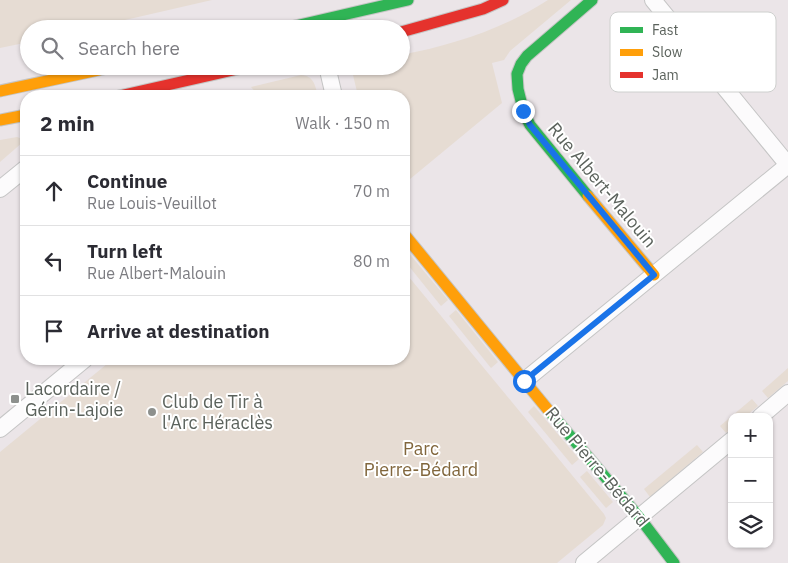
<!DOCTYPE html>
<html lang="en">
<head>
<meta charset="utf-8">
<style>
  :root { --surface:#fff; --page:#f2f2f3; --text:#2b2b33; --muted:#7c7c81; --line:#e1e1e2 }
  body { margin:0; font-family:"IBM Plex Sans",sans-serif; background:var(--page); color:var(--text) }
  .controls { position:absolute; right:15px; bottom:15px; display:grid; overflow:hidden; border-radius:10px; box-shadow:0 1px 4px #0004 }
  .controls button { width:45px; height:45px; display:grid; place-items:center; padding:0; border:0; border-bottom:1px solid var(--line); background:var(--surface); color:var(--text); font:25px sans-serif }
  .stop { position:absolute; width:15px; height:15px; margin:-11px; border:4px solid #1a73e8; border-radius:50%; background:#fff }
  .stop.end { background:#1a73e8; border-color:#fff; box-shadow:0 1px 5px #0008 }
  .list { margin:0; padding:0; list-style:none }
  h2 { display:flex; justify-content:space-between; align-items:center; height:65px; margin:0; padding:0 20px; font-size:21px }
  h2 small { font-size:16px; font-weight:400; color:var(--muted) }
  .list li { display:grid; grid-template-columns:32px 1fr auto; gap:15px; align-items:center; box-sizing:border-box; height:70px; padding:0 20px; border-top:1px solid var(--line) }
  .list b { display:block; font-size:19px; white-space:nowrap }
  .list p { margin:0; font-size:16px; white-space:nowrap; color:var(--muted) }
  .list em { font-size:16px; font-style:normal; color:var(--muted) }
  .icon { flex:none; width:28px; height:28px; fill:none; stroke:currentColor; stroke-width:2; stroke-linecap:round; stroke-linejoin:round }
  .map { position:relative; flex:none; width:788px; height:563px; overflow:hidden }
  .search { position:absolute; background:var(--surface); box-shadow:0 1px 4px #0004; left:20px; top:20px; width:390px; height:55px; display:flex; align-items:center; gap:12px; box-sizing:border-box; padding:0 18px; border-radius:28px; color:var(--muted); font-size:19px }
  .panel { position:absolute; background:var(--surface); box-shadow:0 1px 4px #0004; left:20px; top:90px; width:390px; height:275px; border-radius:20px }
  .map>svg:first-child { display:block }
</style>
</head>
<body>
<div class="map">
<svg width="788" height="563" viewBox="0 0 788 563">
  <rect width="100%" height="100%" fill="#ebe5e8"/>
  <g fill="#e6dcd3">
    <polygon points="0,0 212,0 86,29 29,29 29,42 0,48"/>
    <path d="M548,0H571L510,51L504,60L492,63L502,103L404,184V96H358L353,75L357,66H401V55C453,45 503,29 548,0Z"/>
    <path d="M301,75C314,76 315,85 318,96H259L251,87Z"/>
    <polygon points="17,137 23,139 23,142 0,162 0,140"/>
    <polygon points="407,251 448,300 441,306 404,260 404,254"/>
    <polygon points="404,271 604,514 606,518 603,525 557,563 0,563 0,452 113,359 404,359"/>
    <polygon points="456,310 498,362 491,368 449,316"/>
    <polygon points="788,368 788,381 768,398 762,391"/>
    <polygon points="752,399 758,406 745,417 732,417 732,428 726,433 720,426"/>
    <polygon points="534,406 579,459 572,465 528,412"/>
    <polygon points="697,445 703,452 650,497 644,489"/>
    <polygon points="587,471 613,502 606,508 580,477"/>
  </g>
  <g fill="none" stroke-linecap="round" stroke-linejoin="round">
    <g stroke="#c5c5c5" stroke-width="18">
      <g id="street">
        <polyline points="653,0 788,165"/>
        <polyline points="327,66 334,96"/>
        <polyline points="0,189 26,168"/>
        <polyline points="524,381 788,165"/>
        <polyline points="760,417 788,393"/>
        <polyline points="0,429 85,359"/>
        <polyline points="584,563 732,440"/>
      </g>
    </g>
    <g stroke="#c5c5c4" stroke-width="13">
      <g id="fast">
        <polyline points="282,29 408,0"/>
        <polyline points="588,196 530,125 524,113 518,89 517,74 521,64 527,56 592,0"/>
        <polyline points="549,411 639,517 674,563"/>
      </g>
    </g>
    <g stroke="#c5c5c4" stroke-width="13">
      <g id="slow">
        <polyline points="0,91 117,66"/>
        <polyline points="0,120 26,115"/>
        <polyline points="588,196 654,275"/>
        <polyline points="404,234 549,411"/>
      </g>
    </g>
    <g stroke="#c5c5c4" stroke-width="13">
      <g id="jam">
        <polyline points="401,32 483,9 503,0"/>
        <polyline points="119,96 251,66"/>
      </g>
    </g>
    <use href="#street" stroke="#fcfbfc" stroke-width="16"/>
    <use href="#fast" stroke="#30b455" stroke-width="11"/>
    <use href="#slow" stroke="#ff9f0a" stroke-width="11"/>
    <use href="#jam" stroke="#e5322d" stroke-width="11"/>
  </g>
  <g fill="none" stroke-linecap="round" stroke-linejoin="round">
    <polyline stroke="#1a73e8" stroke-width="6" points="523,111 530,125 654,275 524,381"/>
  </g>
  <g fill="#8d908d" stroke="#fff" stroke-width="2">
    <rect x="10" y="394" width="10" height="10" rx="2.5"/>
    <circle cx="152" cy="412" r="5"/>
  </g>
  <g text-anchor="middle" stroke-width="4" stroke-linejoin="round" paint-order="stroke">
    <g font-size="18" fill="#5b625c" stroke="#fff">
      <text transform="translate(602 185) rotate(50)" y="6">Rue Albert-Malouin</text>
      <text transform="translate(597 467) rotate(50)" y="6">Rue Pierre-Bédard</text>
    </g>
    <g font-size="18" fill="#5b625c" stroke="#fff" text-anchor="start">
      <text x="25" y="395">Lacordaire /<tspan x="25" dy="21">Gérin-Lajoie</tspan></text>
      <text x="162" y="408">Club de Tir à<tspan x="162" dy="21">l'Arc Héraclès</tspan></text>
    </g>
    <g font-size="18" fill="#81663c" stroke="#fff">
      <text x="421" y="455">Parc<tspan x="421" dy="21">Pierre-Bédard</tspan></text>
    </g>
  </g>
  <rect x="610" y="12" width="166" height="80" rx="8" fill="#fff" stroke="#ced0ce" stroke-width="1"/>
  <rect x="620" y="27" width="23" height="6" fill="#30b455"/>
  <rect x="620" y="49" width="23" height="7" fill="#ff9f0a"/>
  <rect x="620" y="72" width="23" height="6" fill="#e5322d"/>
  <g font-size="14" fill="#5b625c">
    <text x="652" y="35">Fast</text>
    <text x="652" y="57">Slow</text>
    <text x="652" y="80">Jam</text>
  </g>
</svg>
<div class="controls">
<button>+</button>
<button>−</button>
<button><svg class="icon" aria-label="layers" viewBox="0 0 24 24"><path d="M12 4l9 5-9 5-9-5zM3 14l9 5 9-5"/></svg></button>
</div>
<div class="stop" style="left:524px;top:381px"></div>
<div class="stop end" style="left:523px;top:111px"></div>
<div class="search"><svg class="icon" aria-label="search" viewBox="0 0 24 24"><circle cx="10" cy="10" r="6"/><path d="M15 15l6 6"/></svg>Search here</div>
<section class="panel">
<h2>2 min<small>Walk · 150 m</small></h2>
<ul class="list">
<li><svg class="icon" aria-label="ahead" viewBox="0 0 24 24"><path d="M12 20V5M6 11l6-6 6 6"/></svg><div><b>Continue</b><p>Rue Louis-Veuillot</p></div><em>70 m</em></li>
<li><svg class="icon" aria-label="left" viewBox="0 0 24 24"><path d="M17 20v-9H6M10 6l-5 5 5 5"/></svg><div><b>Turn left</b><p>Rue Albert-Malouin</p></div><em>80 m</em></li>
<li><svg class="icon" aria-label="arrive" viewBox="0 0 24 24"><path d="M6 21V4h12l-3 4 3 4H6"/></svg><div><b>Arrive at destination</b></div></li>
</ul>
</section>
</div>
</body>
</html>
